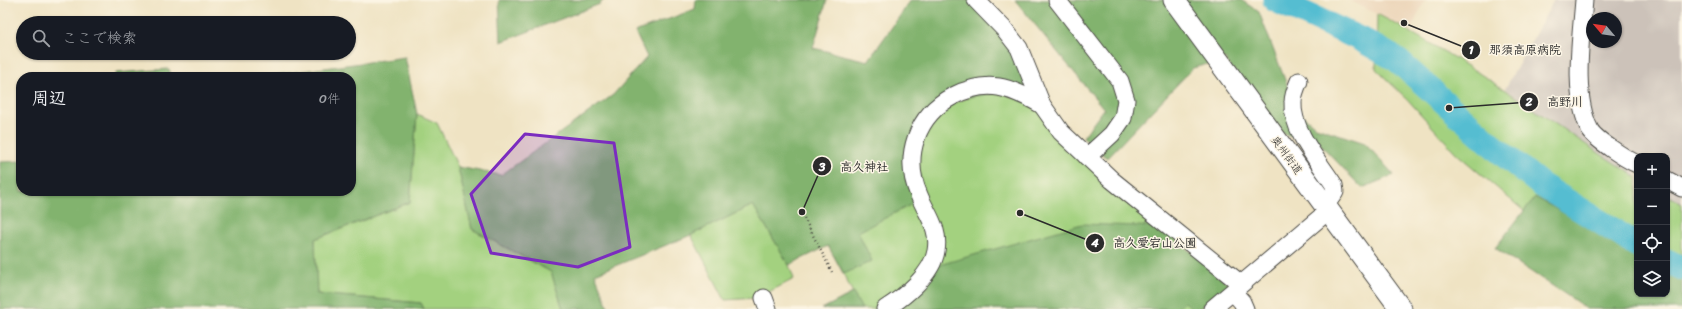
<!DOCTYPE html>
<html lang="ja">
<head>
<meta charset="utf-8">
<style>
  :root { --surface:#171b24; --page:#242831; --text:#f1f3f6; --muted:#9ea1a6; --line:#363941 }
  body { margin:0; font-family:Sriracha,"Klee One",sans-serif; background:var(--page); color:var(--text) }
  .controls { position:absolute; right:12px; bottom:12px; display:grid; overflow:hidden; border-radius:8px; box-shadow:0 1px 3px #0004 }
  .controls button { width:36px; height:36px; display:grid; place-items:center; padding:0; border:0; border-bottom:1px solid var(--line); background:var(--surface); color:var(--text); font:20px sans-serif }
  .compass { position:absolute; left:1586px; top:12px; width:36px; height:36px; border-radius:50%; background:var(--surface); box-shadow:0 1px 3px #0004; rotate:299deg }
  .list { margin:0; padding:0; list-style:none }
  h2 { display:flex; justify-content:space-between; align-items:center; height:52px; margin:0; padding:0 16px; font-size:17px }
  h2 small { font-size:13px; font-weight:400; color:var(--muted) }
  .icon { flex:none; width:22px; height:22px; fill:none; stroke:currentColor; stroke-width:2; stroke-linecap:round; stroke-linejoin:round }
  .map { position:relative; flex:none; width:1682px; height:309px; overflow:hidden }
  .search { position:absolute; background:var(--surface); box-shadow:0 1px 3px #0004; left:16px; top:16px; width:340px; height:44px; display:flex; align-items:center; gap:10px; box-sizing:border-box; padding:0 14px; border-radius:22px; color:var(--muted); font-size:15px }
  .panel { position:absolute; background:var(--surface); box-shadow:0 1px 3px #0004; left:16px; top:72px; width:340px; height:124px; border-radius:16px }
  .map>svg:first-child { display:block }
</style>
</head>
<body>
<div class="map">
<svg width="1682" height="309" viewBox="0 0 1682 309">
  <rect width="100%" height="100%" fill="#fcf5e5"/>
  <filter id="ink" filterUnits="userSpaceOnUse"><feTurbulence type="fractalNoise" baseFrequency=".025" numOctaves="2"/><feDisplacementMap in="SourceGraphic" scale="8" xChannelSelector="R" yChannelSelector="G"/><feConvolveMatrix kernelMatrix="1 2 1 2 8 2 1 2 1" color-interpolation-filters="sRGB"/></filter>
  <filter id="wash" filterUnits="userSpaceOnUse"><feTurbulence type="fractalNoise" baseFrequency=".012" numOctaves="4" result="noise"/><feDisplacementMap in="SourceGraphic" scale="16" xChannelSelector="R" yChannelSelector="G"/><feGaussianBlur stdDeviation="0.9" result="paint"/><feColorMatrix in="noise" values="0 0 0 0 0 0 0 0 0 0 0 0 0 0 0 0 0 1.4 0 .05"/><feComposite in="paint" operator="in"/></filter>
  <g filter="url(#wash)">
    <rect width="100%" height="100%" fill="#efe3c3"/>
    <polygon fill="#edd7bb" points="1349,0 1425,0 1410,31"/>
    <path fill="#ccc2b9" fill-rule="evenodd" d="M1554,0H1682V204L1667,195V156H1637V177L1607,160L1505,89ZM1592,18H1616V42H1592Z"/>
    <g fill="#a3d17f" stroke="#677e55">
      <path d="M1377,14C1421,37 1464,63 1505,90C1549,119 1592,150 1637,177V254L1535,197L1524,211L1456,153L1408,100L1376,69Z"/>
      <polygon points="993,89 1035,106 1162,227 1199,309 827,309 826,307 853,293 829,246 916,176 919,138 941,107"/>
      <polygon points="417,114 437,123 458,167 472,229 551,272 563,309 424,309 421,303 317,294 315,239 410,202"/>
      <polygon points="1667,195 1682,204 1682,279 1667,271"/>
      <polygon points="753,205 789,265 794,279 757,298 725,300 691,235"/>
    </g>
    <g fill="#82b36e" stroke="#566f4c">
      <polygon points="499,0 604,0 600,4 501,42"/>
      <polygon points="696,0 827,0 813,48 868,61 911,0 969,0 1016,50 1026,79 1024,101 1006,92 957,98 927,124 916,156 924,198 858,232 872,261 844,274 828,246 789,265 753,205 691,235 595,274 609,309 563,309 551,272 472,229 458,167 501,175 613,95 647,57 635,32 695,9"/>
      <polygon points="1015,0 1241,0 1259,12 1285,80 1300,113 1316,127 1365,143 1394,175 1362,188 1318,142 1280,133 1225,59 1193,68 1107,158 1083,137 1104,109"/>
      <polygon points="405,57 417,114 410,202 315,239 317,294 421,303 424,309 0,309 0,162 21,161 21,191 351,191 351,77 259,77"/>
      <polygon points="169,69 172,77 115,77 116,73"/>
      <polygon points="1535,197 1637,254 1637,294 1667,294 1667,271 1682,279 1682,309 1586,309 1580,304 1495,248"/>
      <polygon points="1082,224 1162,227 1229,285 1199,309 1192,309 1185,302 1177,309 891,309 939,265"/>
      <polygon points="853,293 862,309 822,309 826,307"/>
    </g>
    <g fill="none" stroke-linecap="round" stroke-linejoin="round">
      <g stroke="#54bdd1" stroke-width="25">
        <polyline points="1275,0 1360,39 1396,59 1498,150 1540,184 1637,245"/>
        <polyline points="1667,261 1682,268"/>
      </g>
    </g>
  </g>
  <g filter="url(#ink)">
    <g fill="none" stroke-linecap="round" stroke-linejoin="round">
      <g stroke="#484742" stroke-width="19">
        <g id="minor">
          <polyline points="976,0 1005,30 1019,48 1042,105 1061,132 1112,180 1241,284"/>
          <polyline points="1057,0 1120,81 1126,100 1123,118 1112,134 1087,157"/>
          <path d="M1584,0C1581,39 1572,95 1590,130C1596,140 1626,159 1637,164"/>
          <path d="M1299,81C1296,88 1293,95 1293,102C1291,130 1320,163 1334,185L1335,192L1325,206"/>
          <polyline points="1667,180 1682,188"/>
          <polyline points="1233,292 1242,302 1245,309"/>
          <polyline points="764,298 768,309"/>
          <path d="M885,309C904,297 932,275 936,251C940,228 927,215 919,195C902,156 917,115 953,96C988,78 1010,87 1042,105"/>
          <polyline points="1212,309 1328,211"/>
        </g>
      </g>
      <g stroke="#484742" stroke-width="23">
        <polyline id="major" points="1174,0 1401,309"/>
      </g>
      <polyline stroke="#484742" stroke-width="2.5" stroke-dasharray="1 3" stroke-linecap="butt" points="804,218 832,272"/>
      <use href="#minor" stroke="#fff" stroke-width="17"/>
      <use href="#major" stroke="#fff" stroke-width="21"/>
    </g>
  </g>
  <path fill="#7b2cbf" fill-opacity="0.2" stroke="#7b2cbf" stroke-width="3" stroke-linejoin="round" d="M525,134L614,143L630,247L578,267L491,253L471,194Z"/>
  <g text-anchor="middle" stroke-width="3" stroke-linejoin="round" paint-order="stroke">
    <g font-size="11" fill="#2b2b2b" stroke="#fcf5e5">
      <text transform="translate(1287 155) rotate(54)" y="4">奥州街道</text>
    </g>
  </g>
  <path fill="none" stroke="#2b2b2b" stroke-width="1.5" d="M1404 23L1471 50M1449 108L1529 102M802 212L822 166M1020 213L1095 243"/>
  <g fill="#2b2b2b" stroke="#fcf5e5" stroke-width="1.5">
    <circle cx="1404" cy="23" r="4"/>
    <circle cx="1449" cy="108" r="4"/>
    <circle cx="802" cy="212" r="4"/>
    <circle cx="1020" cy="213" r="4"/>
    <circle cx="1471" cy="50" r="10"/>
    <circle cx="1529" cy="102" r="10"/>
    <circle cx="822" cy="166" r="10"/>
    <circle cx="1095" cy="243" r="10"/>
  </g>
  <g font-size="12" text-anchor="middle" font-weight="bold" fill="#fff">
    <text x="1471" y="54">1</text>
    <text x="1529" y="106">2</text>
    <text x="822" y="171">3</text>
    <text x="1095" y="247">4</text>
  </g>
  <g font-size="12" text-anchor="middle" font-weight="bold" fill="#2b2b2b" stroke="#fcf5e5" stroke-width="3" stroke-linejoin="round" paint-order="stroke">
    <text x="1525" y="54">那須高原病院</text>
    <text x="1565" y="106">高野川</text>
    <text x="864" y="171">高久神社</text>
    <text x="1155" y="247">高久愛宕山公園</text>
  </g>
</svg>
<div class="controls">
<button>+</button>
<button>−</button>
<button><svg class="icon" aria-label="locate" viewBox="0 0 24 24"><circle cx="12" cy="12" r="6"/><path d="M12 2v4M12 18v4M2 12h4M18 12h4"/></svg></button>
<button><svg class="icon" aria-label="layers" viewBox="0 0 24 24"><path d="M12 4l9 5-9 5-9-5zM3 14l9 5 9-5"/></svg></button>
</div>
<svg class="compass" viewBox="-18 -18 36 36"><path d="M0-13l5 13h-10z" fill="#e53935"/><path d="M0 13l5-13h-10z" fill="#9ea1a6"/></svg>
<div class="search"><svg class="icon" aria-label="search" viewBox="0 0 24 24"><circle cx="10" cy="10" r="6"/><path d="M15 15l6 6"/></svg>ここで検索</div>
<section class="panel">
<h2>周辺<small>0件</small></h2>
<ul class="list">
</ul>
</section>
</div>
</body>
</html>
